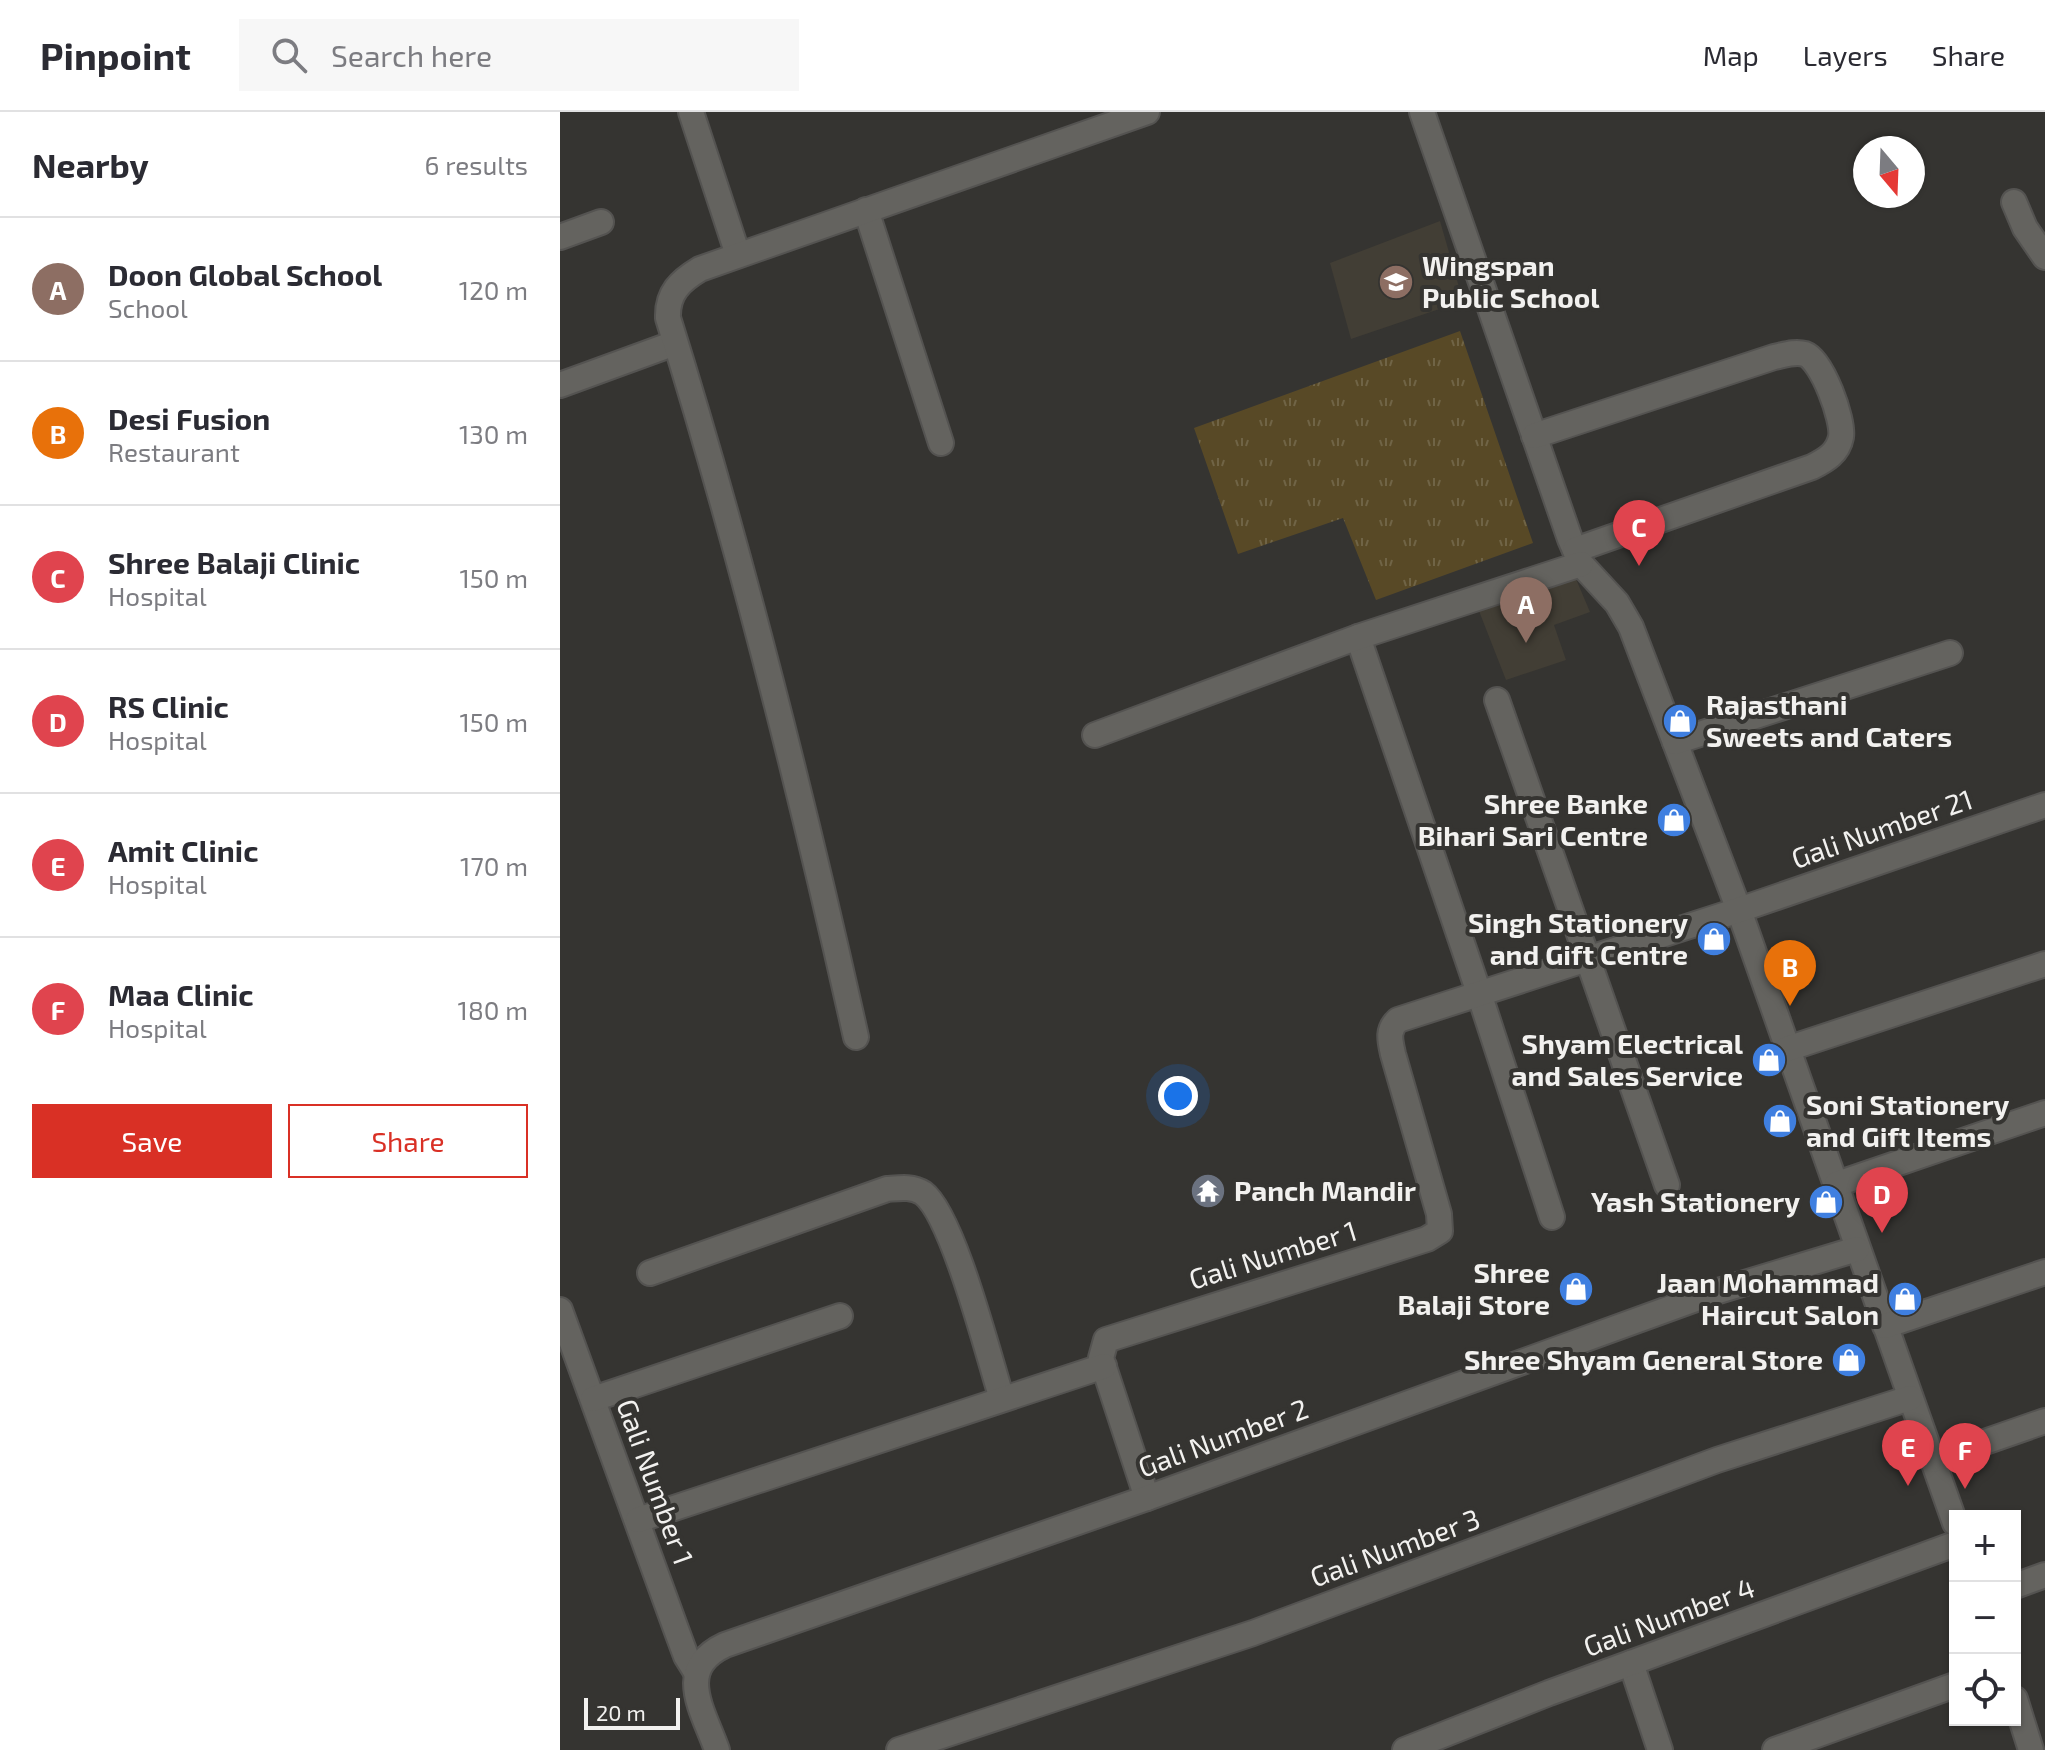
<!DOCTYPE html>
<html lang="en">
<head>
<meta charset="utf-8">
<style>
  :root { --surface:#fff; --page:#f7f7f7; --text:#2b2b33; --muted:#7c7c81; --line:#e1e1e2; --accent:#d93025 }
  body { margin:0; font-family:"Exo 2",sans-serif; background:var(--page); color:var(--text) }
  .controls { position:absolute; right:24px; bottom:24px; display:grid; overflow:hidden; border-radius:0px; box-shadow:0 2px 6px #0004 }
  .controls button { width:72px; height:72px; display:grid; place-items:center; padding:0; border:0; border-bottom:2px solid var(--line); background:var(--surface); color:var(--text); font:40px sans-serif }
  .compass { position:absolute; left:1293px; top:24px; width:72px; height:72px; border-radius:50%; background:var(--surface); box-shadow:0 2px 6px #0004; rotate:161deg }
  .scale { position:absolute; left:24px; bottom:20px; width:96px; box-sizing:border-box; padding-left:8px; border:4px solid #f2f1ef; border-top:0; font-size:22px; line-height:28px; white-space:nowrap; color:#f2f1ef; -webkit-text-stroke:6px #353431; paint-order:stroke }
  .you { position:absolute; left:618px; top:984px; width:28px; height:28px; margin:-20px; border:6px solid #fff; border-radius:50%; background:#1a73e8; box-shadow:0 0 0 12px #1a73e833 }
  .badge { display:grid; place-items:center; width:52px; height:52px; border-radius:50%; background:var(--accent); color:#fff; font-size:26px; font-weight:700 }
  .pin { position:absolute; translate:-50% -66px; filter:drop-shadow(0 2px 4px #0008) }
  .pin::after { content:''; position:absolute; top:42px; width:28px; height:24px; background:inherit; clip-path:polygon(0 0,100% 0,50% 100%) }
  .list { margin:0; padding:0; list-style:none }
  h2 { display:flex; justify-content:space-between; align-items:center; height:104px; margin:0; padding:0 32px; font-size:34px }
  h2 small { font-size:26px; font-weight:400; color:var(--muted) }
  .list li { display:grid; grid-template-columns:52px 1fr auto; gap:24px; align-items:center; box-sizing:border-box; height:144px; padding:0 32px; border-top:2px solid var(--line) }
  .list b { display:block; font-size:30px; white-space:nowrap }
  .list p { margin:0; font-size:26px; white-space:nowrap; color:var(--muted) }
  .list em { font-size:26px; font-style:normal; color:var(--muted) }
  .actions { display:flex; gap:16px; padding:24px 32px }
  .actions a { flex:1; padding:18px 0; border:2px solid var(--accent); border-radius:0px; text-align:center; font-size:28px; color:var(--accent) }
  .actions .main { background:var(--accent); color:#fff }
  .icon { flex:none; width:44px; height:44px; fill:none; stroke:currentColor; stroke-width:2; stroke-linecap:round; stroke-linejoin:round }
  .map { position:relative; flex:none; width:1485px; height:1638px; overflow:hidden }
  header { display:flex; align-items:center; gap:48px; box-sizing:border-box; height:112px; padding:0 40px; background:var(--surface); border-bottom:2px solid var(--line) }
  header strong { font-size:38px }
  nav { display:flex; gap:44px; margin-inline-start:auto; font-size:28px }
  .search { width:560px; height:72px; background:var(--page); display:flex; align-items:center; gap:20px; box-sizing:border-box; padding:0 28px; border-radius:0px; color:var(--muted); font-size:30px }
  main { display:flex }
  aside { flex:1; background:var(--surface) }
  .map>svg:first-child { display:block }
</style>
</head>
<body>
<header>
<strong>Pinpoint</strong>
<div class="search"><svg class="icon" aria-label="search" viewBox="0 0 24 24"><circle cx="10" cy="10" r="6"/><path d="M15 15l6 6"/></svg>Search here</div>
<nav><a>Map</a><a>Layers</a><a>Share</a></nav>
</header>
<main>
<aside>
<h2>Nearby<small>6 results</small></h2>
<ul class="list">
<li><span class="badge" style="background:#8d6e63">A</span><div><b>Doon Global School</b><p>School</p></div><em>120 m</em></li>
<li><span class="badge" style="background:#e8710a">B</span><div><b>Desi Fusion</b><p>Restaurant</p></div><em>130 m</em></li>
<li><span class="badge" style="background:#e0444e">C</span><div><b>Shree Balaji Clinic</b><p>Hospital</p></div><em>150 m</em></li>
<li><span class="badge" style="background:#e0444e">D</span><div><b>RS Clinic</b><p>Hospital</p></div><em>150 m</em></li>
<li><span class="badge" style="background:#e0444e">E</span><div><b>Amit Clinic</b><p>Hospital</p></div><em>170 m</em></li>
<li><span class="badge" style="background:#e0444e">F</span><div><b>Maa Clinic</b><p>Hospital</p></div><em>180 m</em></li>
</ul>
<div class="actions"><a class="main">Save</a><a>Share</a></div>
</aside>
<div class="map">
<svg width="1485" height="1638" viewBox="0 0 1485 1638">
  <defs>
    <pattern id="park-tufts" width="24" height="20" patternUnits="userSpaceOnUse" patternTransform="scale(2)"><rect width="24" height="20" fill="#584926"/><path d="M3 7l-1-3M5 7V3M7 7l1-3M15 17l-1-3M17 17v-4M19 17l1-3" fill="none" stroke="#706446"/></pattern>
  </defs>
  <rect width="100%" height="100%" fill="#353431"/>
  <g fill="#423e35">
    <polygon points="880,109 903,189 791,227 770,151"/>
    <polygon points="1016,467 1030,500 994,513 1006,548 946,568 919,499"/>
  </g>
  <polygon fill="url(#park-tufts)" points="900,219 973,431 816,488 783,406 678,442 634,316"/>
  <g fill="none" stroke-linecap="round" stroke-linejoin="round">
    <g stroke="#545351" stroke-width="28">
      <g id="street">
        <polyline points="131,0 178,143"/>
        <polyline points="862,0 1010,427 1021,452 1057,491 1071,515 1179,798 1395,1411"/>
        <polyline points="1454,90 1465,116 1485,145"/>
        <polyline points="306,98 381,331"/>
        <polyline points="0,125 41,110"/>
        <polyline points="0,273 115,231"/>
        <path d="M974,324L1214,245C1224,243 1235,239 1245,242C1262,248 1284,308 1281,325C1278,341 1266,348 1252,355L1015,438"/>
        <polyline points="798,525 919,881 992,1105"/>
        <polyline points="937,588 1107,1073"/>
        <polyline points="535,623 798,525 1021,452"/>
        <polyline points="1115,630 1390,541"/>
        <path d="M296,925C242,683 182,443 108,206C107,181 120,169 140,157L587,0"/>
        <polyline points="1227,937 1485,852"/>
        <polyline points="1277,1072 1485,1001"/>
        <path d="M90,1161L327,1077C340,1076 352,1074 363,1081C393,1103 429,1246 442,1287"/>
        <polyline points="0,1198 116,1517 126,1544 136,1560"/>
        <polyline points="1325,1214 1485,1160"/>
        <polyline points="33,1287 280,1204"/>
        <polyline points="1373,1348 1485,1309"/>
        <path d="M587,1386L541,1246L546,1228L867,1127L880,1119L879,1102L833,942C830,928 827,918 838,908L1179,798L1485,693"/>
        <polyline points="78,1408 544,1254"/>
        <polyline points="1455,1474 1485,1463"/>
        <polyline points="1071,1551 1100,1638"/>
        <polyline points="1455,1587 1471,1638"/>
        <path d="M157,1638C143,1598 114,1557 165,1533L587,1386L1155,1180L1297,1137"/>
        <polyline points="339,1638 693,1521 1157,1348 1350,1286"/>
        <polyline points="845,1638 989,1581 1395,1432"/>
        <polyline points="1215,1638 1395,1573"/>
      </g>
    </g>
    <use href="#street" stroke="#64635f" stroke-width="24"/>
  </g>
  <defs>
    <g id="school-disc" transform="scale(1.8)"><circle r="9.5" fill="#8d6e63" stroke="#353431"/><path d="M0-5L7-2L0 1L-7-2ZM-4 1L0 2.5L4 1V4Q0 6-4 4Z" fill="#fff"/></g>
    <g id="shop-disc" transform="scale(1.8)"><circle r="9.5" fill="#3f7fe0" stroke="#353431"/><path d="M-5-2.5h2.3a2.7 3.5 0 0 1 5.4 0H5L5.5 6h-11ZM-1.5-2.5h3a1.5 2.3 0 0 0-3 0Z" fill="#fff"/></g>
    <g id="temple-disc" transform="scale(1.8)"><circle r="9.5" fill="#6b7280" stroke="#353431"/><path d="M0-6L5-2H3V0L6.5 2.5H4V6H1.5V3h-3V6H-4V2.5H-6.5L-3 0V-2H-5Z" fill="#fff"/></g>
  </defs>
  <g fill-rule="evenodd">
    <use href="#school-disc" x="836" y="170"/>
    <use href="#shop-disc" x="1120" y="609"/>
    <use href="#shop-disc" x="1114" y="708"/>
    <use href="#shop-disc" x="1154" y="827"/>
    <use href="#shop-disc" x="1209" y="948"/>
    <use href="#shop-disc" x="1220" y="1009"/>
    <use href="#temple-disc" x="648" y="1079"/>
    <use href="#shop-disc" x="1266" y="1090"/>
    <use href="#shop-disc" x="1016" y="1177"/>
    <use href="#shop-disc" x="1345" y="1187"/>
    <use href="#shop-disc" x="1289" y="1248"/>
  </g>
  <g text-anchor="middle" stroke-width="8" stroke-linejoin="round" paint-order="stroke">
    <g font-size="28" font-weight="bold" fill="#f2f1ef" stroke="#353431" text-anchor="end">
      <text x="862" y="164" text-anchor="start">Wingspan<tspan x="862" dy="32">Public School</tspan></text>
      <text x="1146" y="603" text-anchor="start">Rajasthani<tspan x="1146" dy="32">Sweets and Caters</tspan></text>
      <text x="1088" y="702">Shree Banke<tspan x="1088" dy="32">Bihari Sari Centre</tspan></text>
      <text x="1128" y="821">Singh Stationery<tspan x="1128" dy="32">and Gift Centre</tspan></text>
      <text x="1183" y="942">Shyam Electrical<tspan x="1183" dy="32">and Sales Service</tspan></text>
      <text x="1246" y="1003" text-anchor="start">Soni Stationery<tspan x="1246" dy="32">and Gift Items</tspan></text>
      <text x="674" y="1089" text-anchor="start">Panch Mandir</text>
      <text x="1240" y="1100">Yash Stationery</text>
      <text x="990" y="1171">Shree<tspan x="990" dy="32">Balaji Store</tspan></text>
      <text x="1319" y="1181">Jaan Mohammad<tspan x="1319" dy="32">Haircut Salon</tspan></text>
      <text x="1263" y="1258">Shree Shyam General Store</text>
    </g>
    <g font-size="28" fill="#f2f1ef" stroke="#353431">
      <text transform="translate(1322 717) rotate(-19)" y="10">Gali Number 21</text>
      <text transform="translate(713 1143) rotate(-17)" y="10">Gali Number 1</text>
      <text transform="translate(663 1326) rotate(-20)" y="10">Gali Number 2</text>
      <text transform="translate(95 1370) rotate(70)" y="10">Gali Number 1</text>
      <text transform="translate(835 1436) rotate(-20)" y="10">Gali Number 3</text>
      <text transform="translate(1109 1505) rotate(-20)" y="10">Gali Number 4</text>
    </g>
  </g>
</svg>
<div class="controls">
<button>+</button>
<button>−</button>
<button><svg class="icon" aria-label="locate" viewBox="0 0 24 24"><circle cx="12" cy="12" r="6"/><path d="M12 2v4M12 18v4M2 12h4M18 12h4"/></svg></button>
</div>
<svg class="compass" viewBox="-18 -18 36 36"><path d="M0-13l5 13h-10z" fill="#e53935"/><path d="M0 13l5-13h-10z" fill="#7c7c81"/></svg>
<div class="scale">20 m</div>
<div class="you"></div>
<div class="pin badge" style="left:966px;top:531px;background:#8d6e63">A</div>
<div class="pin badge" style="left:1230px;top:894px;background:#e8710a">B</div>
<div class="pin badge" style="left:1079px;top:454px;background:#e0444e">C</div>
<div class="pin badge" style="left:1322px;top:1121px;background:#e0444e">D</div>
<div class="pin badge" style="left:1348px;top:1374px;background:#e0444e">E</div>
<div class="pin badge" style="left:1405px;top:1377px;background:#e0444e">F</div>
</div>
</main>
</body>
</html>
